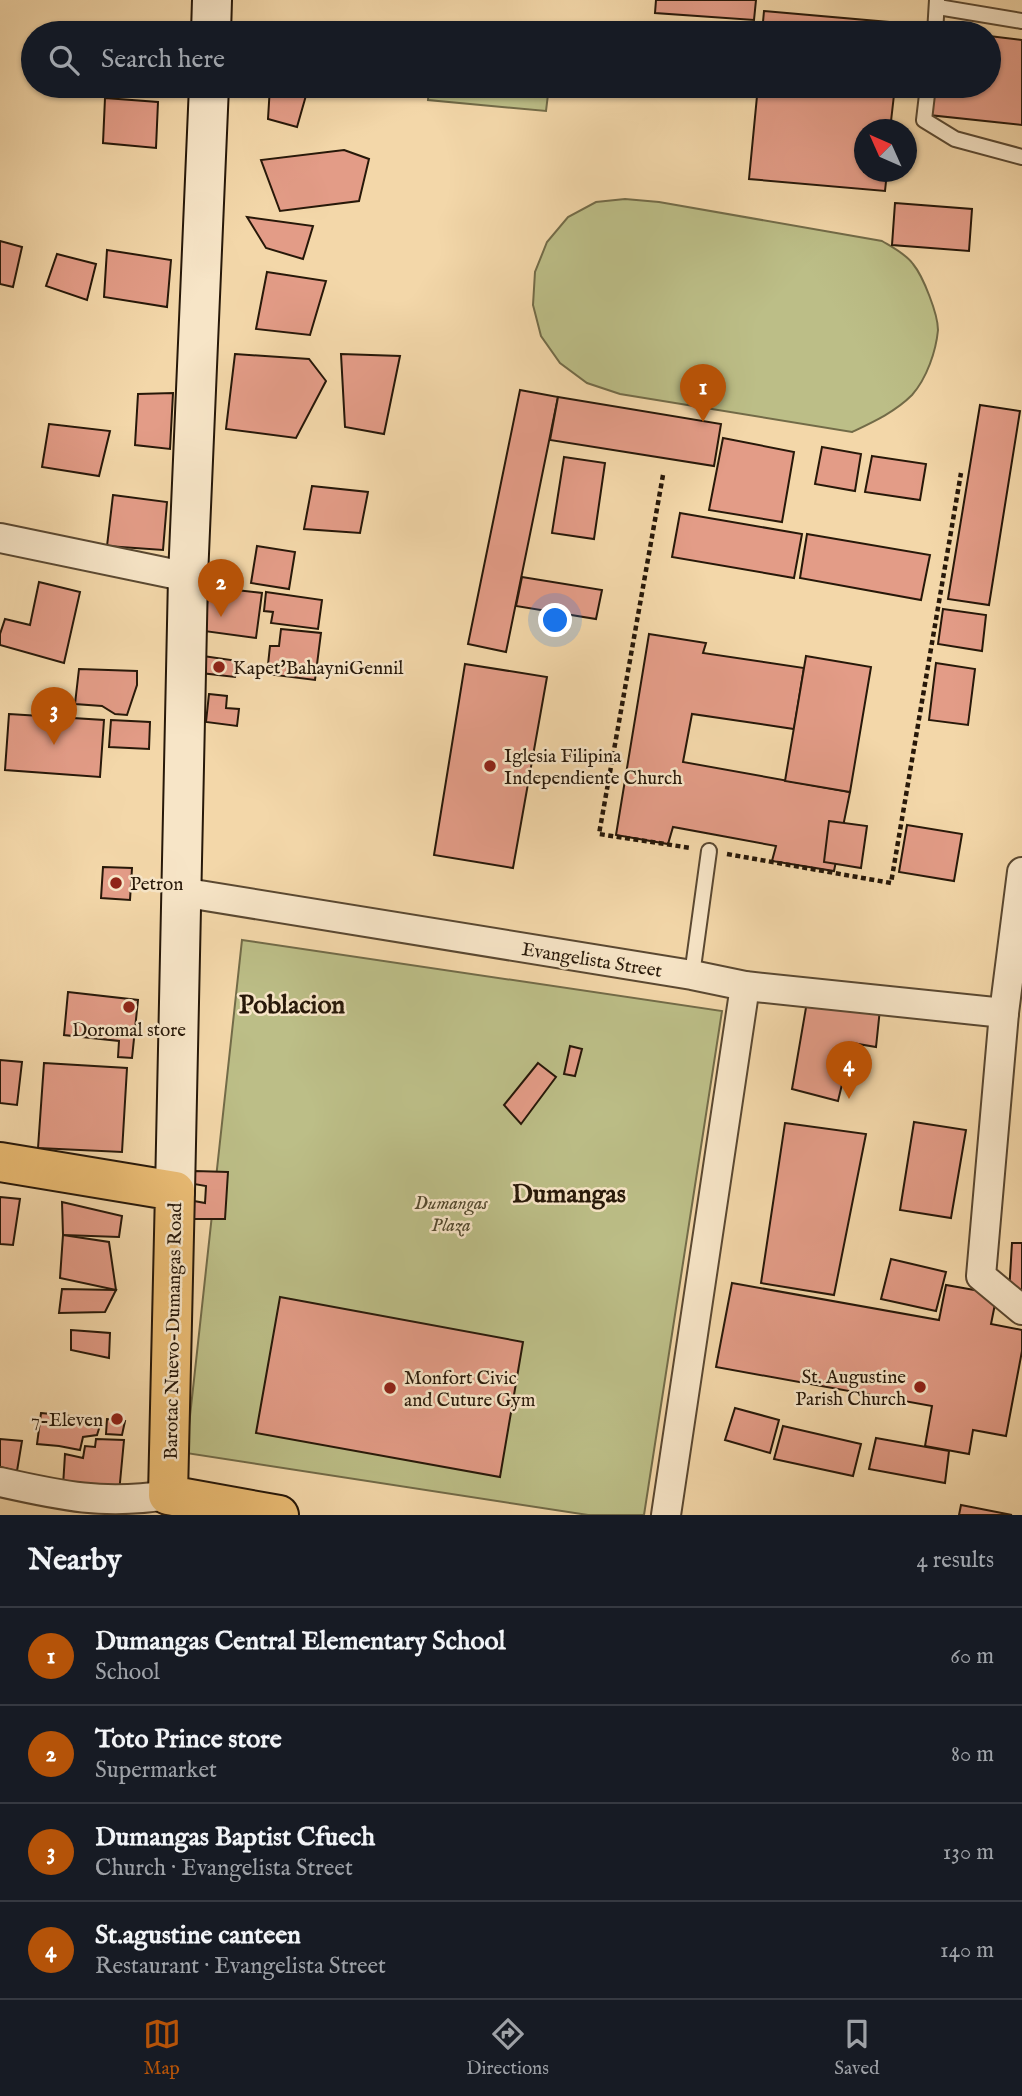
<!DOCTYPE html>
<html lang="en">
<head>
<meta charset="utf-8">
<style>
  :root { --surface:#171b24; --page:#242831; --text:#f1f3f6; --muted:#9ea1a6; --line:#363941; --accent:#b45309 }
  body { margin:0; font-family:"IM FELL English",serif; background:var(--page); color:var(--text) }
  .compass { position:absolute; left:854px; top:119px; width:63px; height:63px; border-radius:50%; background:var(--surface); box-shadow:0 2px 5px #0004; rotate:315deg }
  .you { position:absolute; left:556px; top:621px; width:24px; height:24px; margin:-18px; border:5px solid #fff; border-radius:50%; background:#1a73e8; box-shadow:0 0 0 10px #1a73e833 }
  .badge { display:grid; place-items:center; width:46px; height:46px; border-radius:50%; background:var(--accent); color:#fff; font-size:23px; font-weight:700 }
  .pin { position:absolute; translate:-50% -58px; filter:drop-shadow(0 2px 4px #0008) }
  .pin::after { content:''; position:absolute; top:37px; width:24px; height:21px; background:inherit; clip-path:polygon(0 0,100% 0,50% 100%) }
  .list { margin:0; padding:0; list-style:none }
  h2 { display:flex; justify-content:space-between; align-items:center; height:91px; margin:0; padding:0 28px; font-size:30px }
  h2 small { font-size:23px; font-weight:400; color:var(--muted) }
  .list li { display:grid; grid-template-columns:46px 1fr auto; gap:21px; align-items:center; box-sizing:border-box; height:98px; padding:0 28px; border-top:2px solid var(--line) }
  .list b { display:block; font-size:26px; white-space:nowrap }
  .list p { margin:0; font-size:23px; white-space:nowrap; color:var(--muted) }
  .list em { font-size:23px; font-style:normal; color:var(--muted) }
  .icon { flex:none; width:38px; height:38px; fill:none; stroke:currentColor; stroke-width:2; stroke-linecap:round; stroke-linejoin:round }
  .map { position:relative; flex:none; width:1022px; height:1515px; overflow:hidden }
  .search { position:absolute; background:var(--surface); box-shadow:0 2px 5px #0004; left:21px; right:21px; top:21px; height:77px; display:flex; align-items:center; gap:18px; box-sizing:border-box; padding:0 24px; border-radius:38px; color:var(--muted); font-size:26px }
  .sheet { height:483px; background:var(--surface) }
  nav { display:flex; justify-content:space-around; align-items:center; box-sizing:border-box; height:98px; border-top:2px solid var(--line); background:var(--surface); font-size:19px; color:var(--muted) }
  nav a { display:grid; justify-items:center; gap:4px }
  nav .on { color:var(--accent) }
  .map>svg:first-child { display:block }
</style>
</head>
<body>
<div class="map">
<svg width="1022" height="1515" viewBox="0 0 1022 1515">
  <rect width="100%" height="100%" fill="#f3d7a9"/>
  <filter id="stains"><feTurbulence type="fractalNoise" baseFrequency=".00286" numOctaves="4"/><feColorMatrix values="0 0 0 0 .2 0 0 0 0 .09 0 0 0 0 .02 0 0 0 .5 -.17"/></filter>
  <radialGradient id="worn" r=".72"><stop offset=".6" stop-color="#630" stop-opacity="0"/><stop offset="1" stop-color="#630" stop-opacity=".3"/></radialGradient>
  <g fill="#bcbe87" stroke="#726b48" stroke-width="2">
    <polygon points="429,86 549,86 546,111 428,100"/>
    <path d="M625,199L659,202L882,241C892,247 906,254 913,264C923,276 938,314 938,330C936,351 927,378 912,395C895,412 873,422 852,432L620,394L587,383L560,363L541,336L533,305L535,272L547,242L568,217L596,202Z"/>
    <polygon points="242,940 722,1011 644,1515 588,1515 186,1453"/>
  </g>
  <g fill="#e39c87" stroke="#271809" stroke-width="2">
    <polygon points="656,0 756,0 754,20 655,13"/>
    <polygon points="764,11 900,23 899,33 762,33"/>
    <polygon points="989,36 1022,40 1022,125 929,115 933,86 989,86"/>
    <polygon points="138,86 185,86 184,96 138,92"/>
    <polygon points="270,86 288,86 307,92 297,127 268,119"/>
    <polygon points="758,86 895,86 890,130 864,130 864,172 887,172 885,191 749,179"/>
    <polygon points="105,98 158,102 156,148 103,143"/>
    <polygon points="344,150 369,159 359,201 280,211 261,160"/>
    <polygon points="895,203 972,209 969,251 892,245"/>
    <polygon points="247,217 313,226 303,259 266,248"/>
    <polygon points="0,241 22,247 13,287 0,284"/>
    <polygon points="107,250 171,260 167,307 104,297"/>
    <polygon points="57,254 96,264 87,300 46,286"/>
    <polygon points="267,272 326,281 310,335 256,329"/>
    <polygon points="235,354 309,359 326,381 296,438 226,429"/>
    <polygon points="341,354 400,356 384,434 345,427"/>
    <polygon points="520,390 558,397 506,652 468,644"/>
    <polygon points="173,393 170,449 135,445 138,394"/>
    <polygon points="558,397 721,424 714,466 550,440"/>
    <polygon points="980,405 1020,411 989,605 948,599"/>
    <polygon points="49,424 110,431 99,476 42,467"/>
    <polygon points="723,438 794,452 782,522 709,510"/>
    <polygon points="822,447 861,454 855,491 815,484"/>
    <polygon points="872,456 926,464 920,500 865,492"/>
    <polygon points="564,457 605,463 594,539 552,533"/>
    <polygon points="312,486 368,492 360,533 304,529"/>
    <polygon points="113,495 167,502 163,550 107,546"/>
    <polygon points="680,513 802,534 794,578 672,557"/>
    <polygon points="807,534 930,555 921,600 800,578"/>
    <polygon points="257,546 295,552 289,589 251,583"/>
    <polygon points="522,577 602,590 596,619 516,606"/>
    <polygon points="39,582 80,592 64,663 0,645 0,634 5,619 30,625"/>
    <polygon points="209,587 262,593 256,638 204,631"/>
    <polygon points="266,592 322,600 318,629 271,623 273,612 264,611"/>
    <polygon points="943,609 986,615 982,651 938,644"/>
    <polygon points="281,629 321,633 315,680 267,674 270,646 279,646"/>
    <polygon points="649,634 706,643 703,653 804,668 794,729 692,714 683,762 850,792 834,871 772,861 776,846 673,827 668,844 616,835"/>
    <polygon points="203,656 238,661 235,677 201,673"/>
    <polygon points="806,656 871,667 850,792 785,781"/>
    <polygon points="936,663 975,669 968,725 929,720"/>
    <polygon points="465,664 547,677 513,868 434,855"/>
    <polygon points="79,669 137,671 137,685 127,715 115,714 102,706 75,704"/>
    <polygon points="209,694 227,696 226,708 239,709 237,726 206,722"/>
    <polygon points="9,714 104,720 100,777 5,770"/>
    <polygon points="111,720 150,722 149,749 109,747"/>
    <polygon points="829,821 867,826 861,868 824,862"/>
    <polygon points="907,825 962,834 954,881 899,872"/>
    <polygon points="103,867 132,868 130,900 101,898"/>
    <polygon points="68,992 138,1000 132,1058 118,1057 119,1041 64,1035"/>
    <polygon points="808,996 880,1009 876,1047 852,1043 838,1101 792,1089"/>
    <polygon points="570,1046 582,1049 575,1076 564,1074"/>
    <polygon points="0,1060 22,1062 17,1105 0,1103"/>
    <polygon points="44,1063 127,1068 122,1152 38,1148"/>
    <polygon points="538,1063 556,1077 521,1124 504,1105"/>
    <polygon points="914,1122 966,1130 951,1218 900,1210"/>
    <polygon points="785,1123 866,1134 834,1295 761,1283"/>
    <polygon points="195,1171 228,1172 225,1219 194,1219 194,1201 205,1203 206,1186 194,1184"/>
    <polygon points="0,1197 20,1199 13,1245 0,1244"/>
    <polygon points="62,1202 122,1216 119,1237 63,1235"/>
    <polygon points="63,1235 109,1242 116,1290 60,1278"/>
    <polygon points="1012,1243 1022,1243 1022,1294 1009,1293"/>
    <polygon points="891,1259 946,1272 936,1311 881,1299"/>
    <polygon points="732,1283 939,1320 946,1285 997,1294 991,1324 1022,1330 1022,1351 1006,1436 973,1430 969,1454 925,1446 932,1406 716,1367"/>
    <polygon points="62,1289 116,1290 105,1312 59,1313"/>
    <polygon points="280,1297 523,1342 500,1477 256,1433"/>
    <polygon points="71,1330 110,1333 109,1358 71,1350"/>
    <polygon points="735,1408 779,1420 770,1453 725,1440"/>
    <polygon points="41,1413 102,1419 97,1435 83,1437 80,1450 59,1446 37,1444"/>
    <polygon points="107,1419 125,1421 122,1435 106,1434"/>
    <polygon points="783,1426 861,1444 853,1476 774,1459"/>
    <polygon points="876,1438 949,1451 945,1483 869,1469"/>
    <polygon points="0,1439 22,1441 17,1471 0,1467"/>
    <polygon points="96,1439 124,1440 119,1493 63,1486 65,1454 83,1458 85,1446 95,1447"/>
    <polygon points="961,1505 1012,1515 959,1515"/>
  </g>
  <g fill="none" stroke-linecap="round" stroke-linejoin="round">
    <g stroke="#5a4831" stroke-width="18">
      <g id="lane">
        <polyline points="938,7 1022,21"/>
        <polyline points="935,33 937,0"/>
        <polyline points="928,86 924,120 955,139 1022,157"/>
        <polyline points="692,975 709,851"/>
      </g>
    </g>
    <g stroke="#5a4831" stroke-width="32">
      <g id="street">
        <polyline points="0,538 188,577"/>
        <polyline points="1022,872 1004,1013 981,1276 1022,1310"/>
        <polyline points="181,892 692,975 745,986 1004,1013"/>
        <path d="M0,1482C62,1496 104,1505 168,1495"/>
        <polyline points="666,1515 745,986"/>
      </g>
    </g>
    <g stroke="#271809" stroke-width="42">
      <g id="secondary">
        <polyline points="211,33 212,0"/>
        <polyline points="175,1191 188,577 209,86"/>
      </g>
    </g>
    <g stroke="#271809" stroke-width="42">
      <polyline id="primary" points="0,1162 175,1191 168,1495 279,1515"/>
    </g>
    <g stroke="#271809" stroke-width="4.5" stroke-dasharray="5 3.5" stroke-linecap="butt">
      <polyline points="663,475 599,834 691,848"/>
      <polyline points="727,854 891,883 961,473"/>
    </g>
    <use href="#lane" stroke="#f7e5c7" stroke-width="14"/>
    <use href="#street" stroke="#f7e5c7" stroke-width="28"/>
    <use href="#secondary" stroke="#f7e5c7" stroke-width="38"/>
    <use href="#primary" stroke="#eabc74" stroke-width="38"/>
  </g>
  <g fill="#8f2418" stroke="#f7e5c7" stroke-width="2.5">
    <circle cx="219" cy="667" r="7"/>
    <circle cx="490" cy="766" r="7"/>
    <circle cx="116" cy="883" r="7"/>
    <circle cx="129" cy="1007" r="7"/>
    <circle cx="920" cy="1387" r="7"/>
    <circle cx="390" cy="1388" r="7"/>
    <circle cx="117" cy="1419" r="7"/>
  </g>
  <g text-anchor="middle" stroke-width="5" stroke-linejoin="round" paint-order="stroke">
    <g font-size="19" fill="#271809" stroke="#f7e5c7" text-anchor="start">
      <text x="233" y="674">Kapet'BahayniGennil</text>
      <text x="504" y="762">Iglesia Filipina<tspan x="504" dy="22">Independiente Church</tspan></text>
      <text x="130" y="890">Petron</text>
      <text x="129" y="1036" text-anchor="middle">Doromal store</text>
      <text x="906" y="1383" text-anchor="end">St. Augustine<tspan x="906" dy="22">Parish Church</tspan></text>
      <text x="404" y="1384">Monfort Civic<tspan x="404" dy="22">and Cuture Gym</tspan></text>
      <text x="103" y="1426" text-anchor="end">7-Eleven</text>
    </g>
    <g font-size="19" fill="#271809" stroke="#f7e5c7">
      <text transform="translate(592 959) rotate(9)" y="7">Evangelista Street</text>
      <text transform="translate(172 1331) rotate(-89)" y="7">Barotac Nuevo-Dumangas Road</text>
    </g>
    <g font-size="19" font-style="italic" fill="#544a2f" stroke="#f7e5c7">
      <text x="451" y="1209">Dumangas<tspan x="451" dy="22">Plaza</tspan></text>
    </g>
    <g font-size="26" font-weight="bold" fill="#271809" stroke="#f7e5c7">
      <text x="292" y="1013">Poblacion</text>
      <text x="569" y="1202">Dumangas</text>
    </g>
  </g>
  <rect width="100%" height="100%" filter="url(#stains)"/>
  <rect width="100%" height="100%" fill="url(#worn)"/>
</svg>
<svg class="compass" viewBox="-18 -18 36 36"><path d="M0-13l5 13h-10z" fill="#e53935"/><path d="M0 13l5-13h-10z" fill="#9ea1a6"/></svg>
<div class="you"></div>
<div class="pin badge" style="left:703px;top:422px">1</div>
<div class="pin badge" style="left:221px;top:617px">2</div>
<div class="pin badge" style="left:54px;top:745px">3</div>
<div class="pin badge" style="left:849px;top:1099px">4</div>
<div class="search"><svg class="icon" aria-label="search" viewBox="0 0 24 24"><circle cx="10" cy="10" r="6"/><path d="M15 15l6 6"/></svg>Search here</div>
</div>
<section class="sheet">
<h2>Nearby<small>4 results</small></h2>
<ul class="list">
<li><span class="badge">1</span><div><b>Dumangas Central Elementary School</b><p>School</p></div><em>60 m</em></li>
<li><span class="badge">2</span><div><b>Toto Prince store</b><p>Supermarket</p></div><em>80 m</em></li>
<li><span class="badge">3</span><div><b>Dumangas Baptist Cfuech</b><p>Church · Evangelista Street</p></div><em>130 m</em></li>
<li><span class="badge">4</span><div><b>St.agustine canteen</b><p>Restaurant · Evangelista Street</p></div><em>140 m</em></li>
</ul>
</section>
<nav>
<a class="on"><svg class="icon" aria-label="map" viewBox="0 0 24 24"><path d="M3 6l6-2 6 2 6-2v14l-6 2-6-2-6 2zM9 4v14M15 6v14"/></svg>Map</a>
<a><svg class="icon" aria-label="directions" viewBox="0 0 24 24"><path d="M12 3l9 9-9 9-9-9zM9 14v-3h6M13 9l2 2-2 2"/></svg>Directions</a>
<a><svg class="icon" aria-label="saved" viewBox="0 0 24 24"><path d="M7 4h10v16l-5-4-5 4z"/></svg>Saved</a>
</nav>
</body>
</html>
